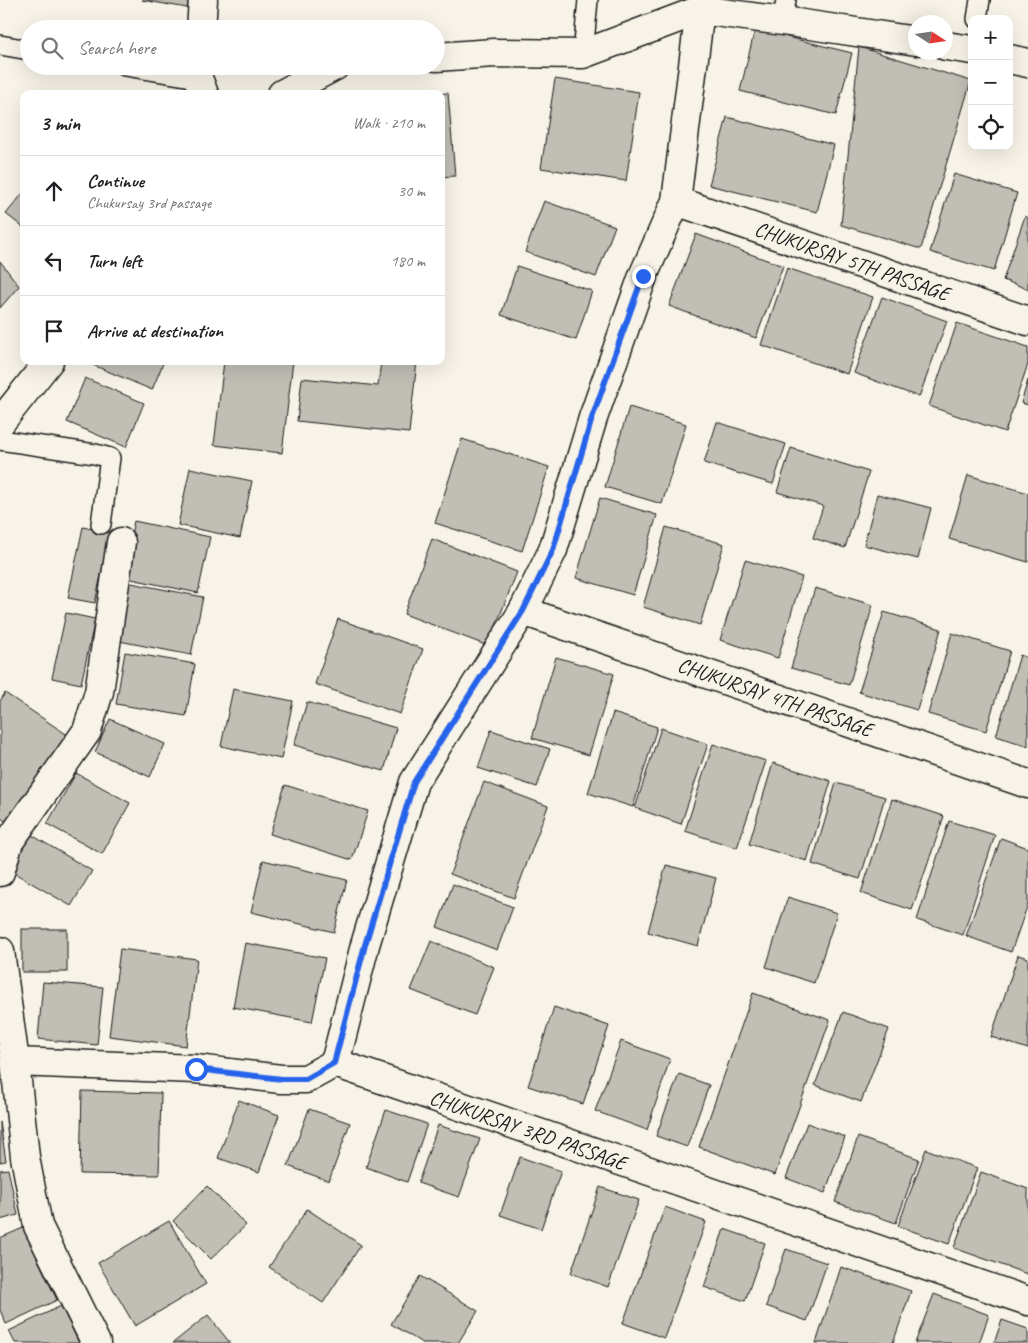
<!DOCTYPE html>
<html lang="en">
<head>
<meta charset="utf-8">
<style>
  :root { --surface:#fff; --page:#f2f2f2; --text:#202124; --muted:#757577; --line:#e0e0e0 }
  body { margin:0; font-family:Caveat,sans-serif; background:var(--page); color:var(--text) }
  .controls { position:absolute; right:15px; top:15px; display:grid; overflow:hidden; border-radius:10px; box-shadow:0 5px 20px #0002 }
  .controls button { width:45px; height:45px; display:grid; place-items:center; padding:0; border:0; border-bottom:1px solid var(--line); background:var(--surface); color:var(--text); font:25px sans-serif }
  .compass { position:absolute; left:908px; top:15px; width:45px; height:45px; border-radius:50%; background:var(--surface); box-shadow:0 5px 20px #0002; rotate:102deg }
  .stop { position:absolute; width:15px; height:15px; margin:-11px; border:4px solid #2563eb; border-radius:50%; background:#fff }
  .stop.end { background:#2563eb; border-color:#fff; box-shadow:0 1px 5px #0008 }
  .list { margin:0; padding:0; list-style:none }
  h2 { display:flex; justify-content:space-between; align-items:center; height:65px; margin:0; padding:0 20px; font-size:21px }
  h2 small { font-size:16px; font-weight:400; color:var(--muted) }
  .list li { display:grid; grid-template-columns:32px 1fr auto; gap:15px; align-items:center; box-sizing:border-box; height:70px; padding:0 20px; border-top:1px solid var(--line) }
  .list b { display:block; font-size:19px; white-space:nowrap }
  .list p { margin:0; font-size:16px; white-space:nowrap; color:var(--muted) }
  .list em { font-size:16px; font-style:normal; color:var(--muted) }
  .icon { flex:none; width:28px; height:28px; fill:none; stroke:currentColor; stroke-width:2; stroke-linecap:round; stroke-linejoin:round }
  .map { position:relative; flex:none; width:1028px; height:1343px; overflow:hidden }
  .search { position:absolute; background:var(--surface); box-shadow:0 5px 20px #0002; left:20px; top:20px; width:425px; height:55px; display:flex; align-items:center; gap:12px; box-sizing:border-box; padding:0 18px; border-radius:28px; color:var(--muted); font-size:19px }
  .panel { position:absolute; background:var(--surface); box-shadow:0 5px 20px #0002; left:20px; top:90px; width:425px; height:275px; border-radius:10px }
  .map>svg:first-child { display:block }
</style>
</head>
<body>
<div class="map">
<svg width="1028" height="1343" viewBox="0 0 1028 1343">
  <rect width="100%" height="100%" fill="#f7f3e8"/>
  <filter id="ink" filterUnits="userSpaceOnUse"><feTurbulence type="fractalNoise" baseFrequency=".02" numOctaves="2"/><feDisplacementMap in="SourceGraphic" scale="10" xChannelSelector="R" yChannelSelector="G"/><feConvolveMatrix kernelMatrix="1 2 1 2 8 2 1 2 1" color-interpolation-filters="sRGB"/></filter>
  <g filter="url(#ink)">
    <g fill="#c0beb5" stroke="#1c1c1c">
      <polygon points="142,0 189,0 187,8"/>
      <polygon points="755,29 852,53 836,115 740,91"/>
      <polygon points="859,47 971,81 921,249 841,225"/>
      <polygon points="555,79 639,92 626,181 541,168"/>
      <polygon points="448,93 455,176 441,177 441,94 435,94"/>
      <polygon points="727,117 834,145 817,212 709,185"/>
      <polygon points="954,174 1017,193 994,271 930,252"/>
      <polygon points="24,192 24,228 6,214"/>
      <polygon points="544,201 615,226 596,277 525,252"/>
      <polygon points="1025,216 1028,218 1028,289 1003,280"/>
      <polygon points="696,234 783,266 756,338 669,306"/>
      <polygon points="0,261 19,286 0,308"/>
      <polygon points="517,266 592,291 576,340 501,315"/>
      <polygon points="787,268 873,297 847,374 761,345"/>
      <polygon points="882,297 947,321 919,397 854,373"/>
      <polygon points="957,323 1028,347 1028,364 1005,432 929,406"/>
      <polygon points="95,361 164,361 152,390 93,365"/>
      <polygon points="224,361 293,361 282,453 214,445"/>
      <polygon points="381,361 417,361 409,433 297,421 302,378 378,386"/>
      <polygon points="85,378 144,403 126,447 67,422"/>
      <polygon points="1028,380 1028,405 1021,403"/>
      <polygon points="629,407 686,424 662,504 605,487"/>
      <polygon points="717,422 786,444 773,484 704,463"/>
      <polygon points="462,439 549,467 522,551 435,523"/>
      <polygon points="791,448 869,472 845,548 813,538 823,506 777,492"/>
      <polygon points="190,468 252,481 240,538 178,525"/>
      <polygon points="968,475 1028,493 1028,562 949,539"/>
      <polygon points="877,494 931,508 918,559 864,545"/>
      <polygon points="600,498 657,515 633,595 576,578"/>
      <polygon points="134,521 210,537 198,593 122,577"/>
      <polygon points="83,527 110,533 95,603 68,598"/>
      <polygon points="666,527 724,544 700,625 643,607"/>
      <polygon points="432,539 517,572 488,646 404,614"/>
      <polygon points="745,560 802,577 778,658 720,640"/>
      <polygon points="126,582 203,597 191,655 114,640"/>
      <polygon points="815,588 873,605 849,685 791,668"/>
      <polygon points="884,612 941,629 917,710 859,692"/>
      <polygon points="66,613 95,619 81,684 52,678"/>
      <polygon points="338,619 423,649 400,714 315,684"/>
      <polygon points="952,633 1010,651 986,731 928,714"/>
      <polygon points="125,652 195,664 186,716 116,704"/>
      <polygon points="1020,655 1028,658 1028,746 996,736"/>
      <polygon points="556,657 614,674 589,755 532,738"/>
      <polygon points="233,689 293,701 281,759 221,746"/>
      <polygon points="5,693 69,736 8,824 0,817 0,701"/>
      <polygon points="307,702 396,728 384,771 294,745"/>
      <polygon points="613,713 657,727 633,807 588,793"/>
      <polygon points="110,719 165,744 150,777 95,752"/>
      <polygon points="661,728 708,744 681,824 635,808"/>
      <polygon points="491,730 550,749 537,787 478,768"/>
      <polygon points="713,744 766,761 737,848 685,831"/>
      <polygon points="773,763 831,781 807,861 749,844"/>
      <polygon points="76,773 130,803 102,854 47,824"/>
      <polygon points="484,782 548,806 514,898 450,874"/>
      <polygon points="836,783 885,797 860,879 812,864"/>
      <polygon points="285,785 368,811 352,860 270,834"/>
      <polygon points="892,799 944,816 912,910 861,893"/>
      <polygon points="949,821 995,835 963,935 917,920"/>
      <polygon points="30,834 92,871 71,906 9,870"/>
      <polygon points="1001,838 1028,848 1028,904 1011,952 966,936"/>
      <polygon points="263,860 347,880 334,932 251,912"/>
      <polygon points="666,865 716,878 698,946 648,932"/>
      <polygon points="453,884 513,907 497,950 437,927"/>
      <polygon points="788,897 837,913 814,983 766,967"/>
      <rect x="22" y="929" width="45" height="43"/>
      <polygon points="431,941 494,967 475,1015 411,990"/>
      <polygon points="245,943 325,958 312,1022 233,1007"/>
      <polygon points="120,949 197,959 186,1046 109,1036"/>
      <polygon points="1018,955 1028,958 1028,1049 991,1037"/>
      <polygon points="43,982 103,987 97,1045 38,1039"/>
      <polygon points="753,993 830,1020 775,1175 699,1147"/>
      <polygon points="554,1007 609,1026 583,1104 528,1086"/>
      <polygon points="843,1012 889,1029 861,1102 815,1085"/>
      <polygon points="621,1041 670,1059 647,1130 595,1111"/>
      <polygon points="679,1074 709,1085 687,1147 656,1136"/>
      <polygon points="82,1091 161,1093 159,1175 80,1174"/>
      <polygon points="239,1100 279,1115 259,1172 218,1158"/>
      <polygon points="309,1109 350,1123 329,1181 288,1166"/>
      <polygon points="386,1110 427,1124 407,1182 366,1167"/>
      <polygon points="0,1122 6,1161 0,1162"/>
      <polygon points="807,1123 845,1137 825,1193 786,1178"/>
      <polygon points="438,1125 480,1139 459,1197 418,1183"/>
      <polygon points="858,1137 919,1159 896,1223 835,1202"/>
      <polygon points="926,1149 977,1168 949,1244 898,1226"/>
      <polygon points="520,1157 561,1171 541,1229 500,1215"/>
      <polygon points="8,1169 18,1215 0,1220 0,1170"/>
      <polygon points="981,1172 1028,1189 1028,1270 1027,1274 954,1248"/>
      <polygon points="207,1186 246,1225 211,1259 173,1221"/>
      <polygon points="600,1187 639,1200 608,1287 571,1273"/>
      <polygon points="665,1207 706,1222 664,1338 623,1323"/>
      <polygon points="307,1209 361,1245 323,1303 269,1267"/>
      <polygon points="169,1221 206,1284 135,1326 98,1263"/>
      <polygon points="23,1228 57,1300 6,1324 0,1310 0,1238"/>
      <polygon points="724,1229 765,1243 745,1301 704,1287"/>
      <polygon points="786,1249 827,1263 807,1321 766,1306"/>
      <polygon points="841,1267 911,1291 893,1343 816,1343"/>
      <polygon points="420,1276 478,1311 458,1343 422,1343 391,1324"/>
      <polygon points="934,1294 989,1315 979,1343 915,1343"/>
      <polygon points="61,1306 79,1343 15,1343 9,1331"/>
      <polygon points="208,1315 230,1343 173,1343"/>
      <polygon points="1002,1320 1028,1329 1028,1343 994,1343"/>
    </g>
    <g fill="none" stroke-linecap="round" stroke-linejoin="round">
      <g stroke="#1c1c1c" stroke-width="22">
        <g id="lane">
          <polyline points="977,19 980,0"/>
          <polyline points="783,21 786,0"/>
          <polyline points="0,45 29,50"/>
          <polyline points="583,54 588,0"/>
          <polyline points="125,66 198,78"/>
          <polyline points="0,440 95,454 110,458 101,524"/>
        </g>
      </g>
      <g stroke="#1c1c1c" stroke-width="31">
        <g id="street">
          <polyline points="201,29 203,0"/>
          <polyline points="946,46 972,50"/>
          <polyline points="436,57 494,53 583,54 700,10 783,21 916,41"/>
          <polyline points="1009,59 1028,63"/>
          <polyline points="198,66 198,78 204,94"/>
          <polyline points="282,94 335,66"/>
          <polyline points="676,201 1028,321"/>
          <polyline points="0,423 49,361"/>
          <polyline points="523,611 1028,784"/>
          <polyline points="0,872 9,842 87,731 99,692 121,542"/>
          <polyline points="0,951 15,1062 25,1157 38,1226 96,1343"/>
          <polyline points="15,1062 196,1069 281,1079 306,1079 335,1063 1028,1301"/>
          <polyline points="335,1063 365,945 414,782 523,611 553,550 593,418 643,276 676,201 700,10"/>
        </g>
      </g>
      <use href="#lane" stroke="#f7f3e8" stroke-width="19"/>
      <use href="#street" stroke="#f7f3e8" stroke-width="28"/>
    </g>
  </g>
  <g fill="none" stroke-linecap="round" stroke-linejoin="round" filter="url(#ink)">
    <polyline stroke="#2563eb" stroke-width="6" points="196,1069 282,1079 306,1079 334,1063 365,945 414,782 523,611 553,550 592,418 643,276"/>
  </g>
  <g text-anchor="middle" stroke-width="4.5" stroke-linejoin="round" paint-order="stroke">
    <g font-size="21" fill="#1c1c1c" stroke="#f7f3e8">
      <text transform="translate(852 261) rotate(19)" y="7">CHUKURSAY 5TH PASSAGE</text>
      <text transform="translate(775 697) rotate(19)" y="7">CHUKURSAY 4TH PASSAGE</text>
      <text transform="translate(528 1130) rotate(19)" y="7">CHUKURSAY 3RD PASSAGE</text>
    </g>
  </g>
</svg>
<div class="controls">
<button>+</button>
<button>−</button>
<button><svg class="icon" aria-label="locate" viewBox="0 0 24 24"><circle cx="12" cy="12" r="6"/><path d="M12 2v4M12 18v4M2 12h4M18 12h4"/></svg></button>
</div>
<svg class="compass" viewBox="-18 -18 36 36"><path d="M0-13l5 13h-10z" fill="#e53935"/><path d="M0 13l5-13h-10z" fill="#757577"/></svg>
<div class="stop" style="left:196px;top:1069px"></div>
<div class="stop end" style="left:643px;top:276px"></div>
<div class="search"><svg class="icon" aria-label="search" viewBox="0 0 24 24"><circle cx="10" cy="10" r="6"/><path d="M15 15l6 6"/></svg>Search here</div>
<section class="panel">
<h2>3 min<small>Walk · 210 m</small></h2>
<ul class="list">
<li><svg class="icon" aria-label="ahead" viewBox="0 0 24 24"><path d="M12 20V5M6 11l6-6 6 6"/></svg><div><b>Continue</b><p>Chukursay 3rd passage</p></div><em>30 m</em></li>
<li><svg class="icon" aria-label="left" viewBox="0 0 24 24"><path d="M17 20v-9H6M10 6l-5 5 5 5"/></svg><div><b>Turn left</b></div><em>180 m</em></li>
<li><svg class="icon" aria-label="arrive" viewBox="0 0 24 24"><path d="M6 21V4h12l-3 4 3 4H6"/></svg><div><b>Arrive at destination</b></div></li>
</ul>
</section>
</div>
</body>
</html>
